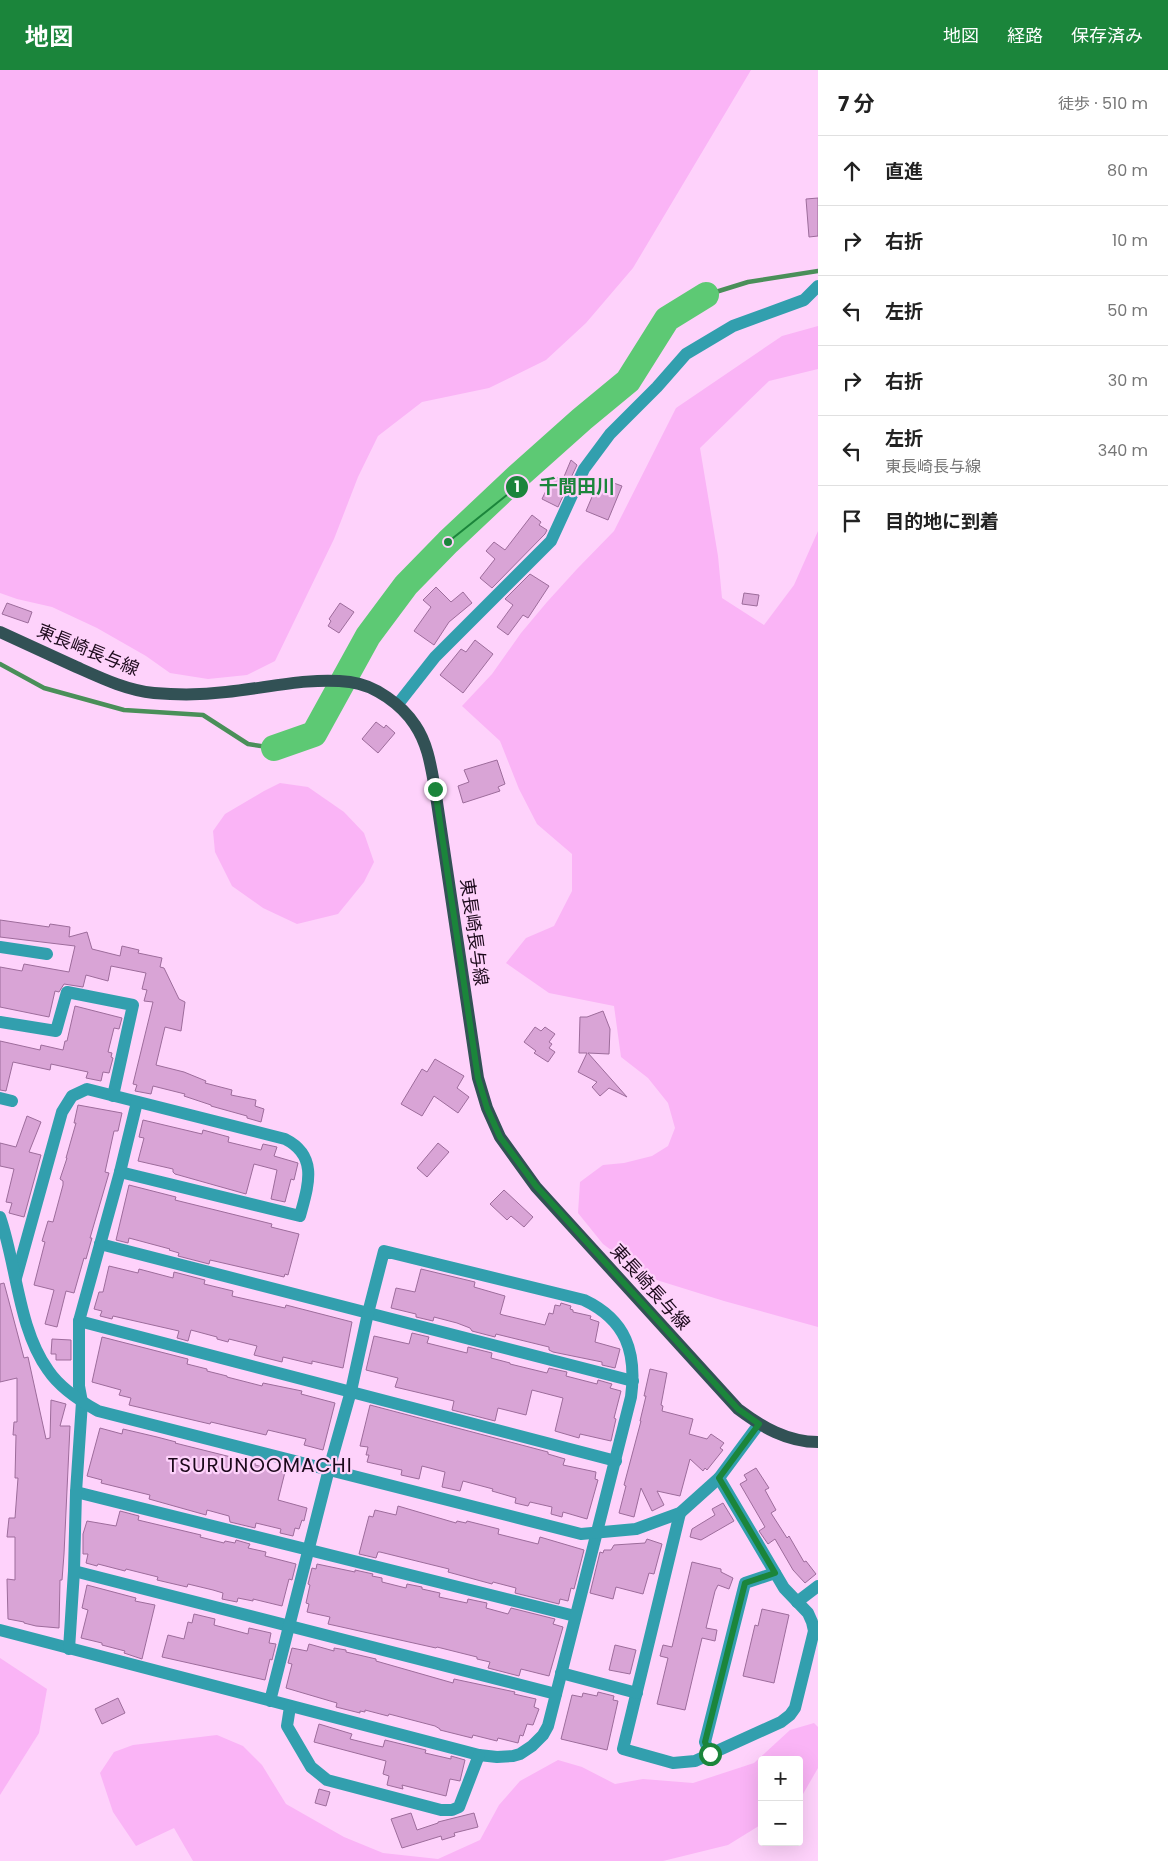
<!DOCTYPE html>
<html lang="ja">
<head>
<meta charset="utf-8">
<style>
  :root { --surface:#fff; --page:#f6f6f6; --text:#222; --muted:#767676; --line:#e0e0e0; --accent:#1b853b }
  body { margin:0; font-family:Poppins,"Noto Sans JP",sans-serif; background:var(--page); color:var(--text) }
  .controls { position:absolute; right:15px; bottom:15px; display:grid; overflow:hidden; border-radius:5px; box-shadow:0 5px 20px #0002 }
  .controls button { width:45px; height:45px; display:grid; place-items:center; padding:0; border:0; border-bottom:1px solid var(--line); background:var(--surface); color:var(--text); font:25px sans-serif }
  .stop { position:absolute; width:15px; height:15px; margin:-11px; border:4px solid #1b853b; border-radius:50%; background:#fff }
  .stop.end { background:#1b853b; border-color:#fff; box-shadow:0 1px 5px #0008 }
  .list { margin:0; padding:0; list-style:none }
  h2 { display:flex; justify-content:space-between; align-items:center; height:65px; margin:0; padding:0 20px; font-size:21px }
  h2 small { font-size:16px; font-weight:400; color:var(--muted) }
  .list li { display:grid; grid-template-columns:32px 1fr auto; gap:15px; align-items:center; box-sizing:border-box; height:70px; padding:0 20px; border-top:1px solid var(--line) }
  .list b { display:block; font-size:19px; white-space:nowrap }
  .list p { margin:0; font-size:16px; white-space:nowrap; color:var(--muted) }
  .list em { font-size:16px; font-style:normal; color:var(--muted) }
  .icon { flex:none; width:28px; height:28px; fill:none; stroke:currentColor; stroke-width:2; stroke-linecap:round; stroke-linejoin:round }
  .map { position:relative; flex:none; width:818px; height:1791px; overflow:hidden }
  header { display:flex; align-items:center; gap:30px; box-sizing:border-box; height:70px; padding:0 25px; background:var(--accent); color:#fff }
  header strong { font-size:24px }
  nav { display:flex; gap:28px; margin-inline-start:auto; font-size:18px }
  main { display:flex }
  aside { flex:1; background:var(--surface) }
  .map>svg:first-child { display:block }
</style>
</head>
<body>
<header>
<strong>地図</strong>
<nav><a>地図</a><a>経路</a><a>保存済み</a></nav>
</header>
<main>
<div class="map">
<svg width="818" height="1791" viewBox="0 0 818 1791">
  <rect width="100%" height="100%" fill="#fed2fb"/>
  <g fill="#fab4f6">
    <polygon points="0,0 751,0 633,198 586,253 546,290 489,318 422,332 378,366 358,407 334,469 275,591 247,605 208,609 170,603 146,586 97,558 52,537 17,529 0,523"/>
    <polygon points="818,256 818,299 769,311 700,378 718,486 722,528 764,555 794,515 818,461 818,1257 724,1231 647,1207 603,1174 578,1143 580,1112 603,1095 624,1093 652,1086 668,1076 675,1058 668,1033 648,1008 621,987 614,936 549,923 506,893 526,868 554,856 572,821 572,784 537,754 519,719 500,671 462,636 492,604 521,563 547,532 577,499 614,461 676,338 782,266"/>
    <polygon points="280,713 308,717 344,742 364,763 374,792 364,812 338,844 297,854 263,838 232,816 215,782 213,761 225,744 264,721"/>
    <polygon points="0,1588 47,1619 39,1663 0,1725"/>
    <polygon points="814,1653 818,1657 818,1698 799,1731 799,1690 762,1690 762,1754 728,1775 663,1791 193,1791 174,1758 136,1776 113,1742 100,1703 114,1682 133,1675 217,1665 243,1676 262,1695 286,1734 344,1767 383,1783 438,1789 480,1770 499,1735 520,1711 558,1690 582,1697 615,1714 643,1709 693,1713 754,1693 790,1660"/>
  </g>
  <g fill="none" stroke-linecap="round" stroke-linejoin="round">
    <g stroke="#4a8f59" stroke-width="4.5">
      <polyline points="706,225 748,212 818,201"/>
      <polyline points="0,594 44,618 124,640 203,645 248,674 274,678"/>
    </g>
    <polyline stroke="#5dc974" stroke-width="26" points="274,678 314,664 368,566 406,515 448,472 517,407 582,349 628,311 667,249 706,225"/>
  </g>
  <g fill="#d9a4d6" stroke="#9d6c9b">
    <polygon points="818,128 818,166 809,167 806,129"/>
    <polygon points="571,390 577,395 569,412 563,409"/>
    <polygon points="553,406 569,413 558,437 542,429"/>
    <polygon points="600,408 622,416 608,450 586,441"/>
    <polygon points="532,445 541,452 539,455 547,460 545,464 492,518 480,508 495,489 486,481 494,472 505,480"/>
    <polygon points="530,504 549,516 528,548 523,545 508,565 497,557 513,535 505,529"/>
    <polygon points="436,517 451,532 463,522 472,533 449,552 434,575 414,561 431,537 423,530"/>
    <polygon points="744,523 759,525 757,536 742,534"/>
    <polygon points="7,533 32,542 28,553 2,544"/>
    <polygon points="340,533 354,542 339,563 328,556 331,551 329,549"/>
    <polygon points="475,570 493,584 463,623 440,605 461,579 466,582"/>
    <polygon points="376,652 384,658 386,655 395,663 378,683 362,669"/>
    <polygon points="497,690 505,714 498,717 500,721 463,733 458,716 469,712 464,700"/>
    <polygon points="0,850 49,857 50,854 70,857 69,867 87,862 92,879 120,886 122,876 139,880 138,883 162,888 160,897 164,898 179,929 185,932 181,961 165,957 156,995 184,1002 206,1011 205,1013 232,1020 231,1025 256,1030 255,1036 264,1039 261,1052 247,1048 247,1046 211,1036 211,1035 184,1026 185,1024 153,1016 151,1024 135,1021 137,1015 133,1014 153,932 144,931 147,920 142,919 146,903 111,896 108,911 86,905 83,917 64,914 59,922 55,921 49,947 0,937 0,897 22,901 24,894 69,902 75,876 0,867"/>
    <polygon points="75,936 122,948 119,959 114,958 108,982 112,983 111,987 113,988 109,1003 103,1002 101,1011 86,1008 88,1002 51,994 50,1000 13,992 6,1021 0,1020 0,971 40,980 41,975 63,980 65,971 67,971"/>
    <polygon points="603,941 610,959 609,984 588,983 627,1027 609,1018 600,1026 592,1017 597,1012 578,1002 587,983 579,983 580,947 587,947"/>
    <polygon points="535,957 541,961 545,957 555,964 549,972 552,974 549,978 555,982 548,992 534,983 536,981 524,972"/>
    <polygon points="435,989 464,1006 457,1018 469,1027 458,1043 434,1026 422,1046 401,1034 422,999 427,1002"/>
    <polygon points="78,1035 122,1043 118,1061 114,1061 105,1102 109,1103 90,1168 92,1168 86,1189 84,1188 74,1223 66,1221 57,1257 45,1254 54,1220 34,1215 45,1172 42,1171 48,1151 53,1152 63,1115 63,1111 60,1109 67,1088 66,1088 76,1053 74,1053"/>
    <polygon points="27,1046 41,1052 29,1082 41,1085 24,1147 9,1143 12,1133 6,1132 14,1099 0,1096 0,1073 16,1077"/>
    <polygon points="143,1050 202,1064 203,1060 229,1067 228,1072 261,1080 263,1074 277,1077 274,1086 298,1093 294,1110 291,1109 285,1132 271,1129 277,1100 254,1094 246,1124 175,1104 173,1102 173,1099 138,1091 144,1068 139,1067"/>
    <polygon points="438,1073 449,1082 427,1107 417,1098"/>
    <polygon points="129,1115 176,1127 175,1130 272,1154 271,1157 299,1164 288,1205 285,1204 284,1207 210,1190 209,1194 178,1186 179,1183 169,1180 170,1179 129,1168 128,1173 116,1170"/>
    <polygon points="504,1120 533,1147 524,1157 511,1146 507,1150 490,1134"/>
    <polygon points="109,1196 138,1203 139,1199 173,1208 174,1202 205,1210 204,1214 233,1221 232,1226 285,1238 286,1235 352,1252 343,1298 312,1291 312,1294 283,1287 282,1292 254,1285 257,1276 229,1269 228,1272 217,1269 217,1267 191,1260 188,1271 177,1268 179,1261 113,1246 112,1249 100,1246 102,1241 94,1239 99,1222 103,1222"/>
    <polygon points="421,1199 475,1212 474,1217 505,1226 500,1244 503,1245 545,1255 549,1243 553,1244 555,1235 560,1236 561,1233 571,1236 570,1239 573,1240 573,1242 591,1246 590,1249 599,1252 595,1272 620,1279 615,1298 602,1295 602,1292 553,1282 549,1280 549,1277 496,1264 495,1267 472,1261 470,1258 457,1253 434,1247 433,1251 416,1247 416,1244 391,1238 396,1218 415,1222"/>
    <polygon points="4,1213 24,1288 28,1287 46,1369 50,1368 51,1330 66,1334 60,1356 70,1356 64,1484 62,1510 60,1510 59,1558 36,1556 24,1553 24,1552 8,1549 7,1509 15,1510 15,1467 7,1467 9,1448 15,1448 18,1408 15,1408 16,1365 13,1365 14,1352 17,1352 17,1308 0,1312 0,1214"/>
    <polygon points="412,1263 429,1267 427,1273 467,1283 468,1277 492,1283 491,1288 510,1293 510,1294 547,1303 549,1298 567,1302 566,1306 597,1314 598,1310 612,1314 610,1318 621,1321 614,1348 616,1349 611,1371 580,1364 579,1368 555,1361 563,1328 532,1320 526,1345 498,1338 495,1351 452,1340 454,1331 395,1317 398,1308 366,1300 374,1266 409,1274"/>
    <polygon points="102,1267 188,1289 187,1294 207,1299 207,1301 227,1306 227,1307 262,1316 263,1313 302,1321 301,1324 335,1333 323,1380 304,1375 306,1369 268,1360 266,1365 211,1352 210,1354 129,1335 131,1328 119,1325 121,1320 92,1312"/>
    <polygon points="52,1269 71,1270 71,1290 56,1290 56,1284 51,1284"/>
    <polygon points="650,1299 667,1303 661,1335 663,1336 662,1341 693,1349 689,1364 707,1369 711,1364 724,1373 720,1378 723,1380 707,1400 705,1398 703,1401 690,1389 680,1426 657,1421 664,1435 652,1441 641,1418 634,1447 619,1443 626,1416 624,1415 641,1351 640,1351 646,1326 644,1326"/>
    <polygon points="370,1335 548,1382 548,1384 565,1389 563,1395 596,1402 595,1409 598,1410 587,1449 563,1442 562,1447 551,1444 552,1437 530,1432 528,1436 515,1433 516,1428 492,1421 493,1419 463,1411 460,1421 442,1417 445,1402 422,1396 419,1409 401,1405 402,1400 367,1392 369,1385 366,1385 368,1377 360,1376"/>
    <polygon points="100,1358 122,1364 123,1359 157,1367 176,1372 175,1373 255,1393 255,1395 285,1402 278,1430 307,1438 304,1451 302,1450 299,1459 295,1458 293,1466 280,1463 281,1459 256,1453 255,1458 230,1452 229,1446 207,1440 206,1445 149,1429 150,1425 101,1413 102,1410 87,1406"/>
    <polygon points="756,1398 769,1418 765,1420 776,1440 771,1443 787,1468 789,1466 804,1492 806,1491 816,1504 805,1513 793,1500 775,1469 768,1474 759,1461 765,1457 740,1414 747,1410 744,1405"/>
    <polygon points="723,1433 734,1451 701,1470 690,1467 692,1459 715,1445 712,1439"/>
    <polygon points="398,1436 456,1453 457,1451 466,1453 467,1451 499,1459 498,1464 538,1474 540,1467 584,1480 574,1519 571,1518 568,1531 560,1529 559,1534 515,1523 516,1518 493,1512 492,1514 448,1502 449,1499 380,1482 378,1482 376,1488 359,1484 369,1446 373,1447 375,1440 396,1445"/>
    <polygon points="120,1441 139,1446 138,1450 201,1465 200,1467 224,1473 225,1471 235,1473 236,1470 250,1474 248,1478 266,1482 265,1486 296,1494 292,1510 289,1509 282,1536 253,1529 253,1531 238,1528 237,1532 222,1529 223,1523 213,1520 188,1514 187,1517 157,1510 158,1507 126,1499 125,1501 98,1494 97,1496 86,1493 88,1484 83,1484 83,1464 87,1451 116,1456"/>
    <polygon points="647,1469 662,1474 654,1504 649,1503 643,1524 616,1517 613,1529 590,1523 600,1482 603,1483 604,1480 611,1480 614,1475 645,1473"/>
    <polygon points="692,1492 721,1499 721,1502 733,1508 729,1519 718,1515 715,1521 706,1558 717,1560 715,1571 702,1568 685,1640 657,1634 668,1588 660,1586 663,1575 672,1577"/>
    <polygon points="317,1494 355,1502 355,1500 373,1504 372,1506 382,1508 382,1512 406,1518 407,1514 422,1517 422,1519 440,1523 439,1527 467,1533 468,1529 487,1533 486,1538 508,1544 511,1538 555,1549 553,1554 563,1557 549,1606 521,1599 519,1606 488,1598 490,1592 477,1589 477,1587 437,1577 436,1578 328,1554 330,1547 307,1542 309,1534 306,1533 310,1515 308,1514 312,1498 316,1499"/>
    <polygon points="87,1515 136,1528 135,1531 155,1535 142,1589 124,1583 125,1581 102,1575 102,1573 81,1568 88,1540 82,1538"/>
    <polygon points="762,1539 789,1545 774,1613 743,1606 755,1555 758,1556"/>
    <polygon points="194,1544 215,1549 214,1555 248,1564 249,1558 271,1563 269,1573 276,1574 272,1590 270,1589 265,1610 162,1587 168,1565 184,1569 188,1552 192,1553"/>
    <polygon points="309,1574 334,1581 334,1578 346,1580 346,1582 376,1589 376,1591 453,1613 454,1609 515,1622 514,1624 536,1629 534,1637 539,1639 533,1655 527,1654 523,1666 520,1665 518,1673 498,1668 497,1671 473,1665 472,1668 440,1660 440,1659 435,1656 389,1644 388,1646 365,1640 365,1642 360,1641 360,1643 336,1637 337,1633 286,1618 292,1594 288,1593 292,1578 307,1581"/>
    <polygon points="615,1575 636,1580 630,1604 609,1600"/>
    <polygon points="598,1622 614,1626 613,1630 618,1631 607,1680 561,1669 572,1625 582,1627 583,1623 597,1626"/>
    <polygon points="118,1628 125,1643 102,1654 95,1639"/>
    <polygon points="319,1654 352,1664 350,1669 374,1675 383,1677 385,1670 426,1680 425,1683 451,1689 451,1686 465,1690 460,1711 450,1709 446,1726 402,1715 403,1719 387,1715 389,1706 383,1704 386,1691 314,1672"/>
    <polygon points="319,1719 330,1722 326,1736 315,1733"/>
    <polygon points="411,1743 417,1760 438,1753 438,1752 474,1743 478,1757 454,1763 455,1766 442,1770 441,1766 402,1778 391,1749"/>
  </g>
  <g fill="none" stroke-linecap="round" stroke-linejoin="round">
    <g stroke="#329fae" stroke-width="12">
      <polyline points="398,634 435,587 551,471 584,399 610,364 657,317 686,284 733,256 804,230 818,216"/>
      <polyline points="0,877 47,884"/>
      <polyline points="0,952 56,961 67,922 133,935 113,1026"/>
      <polyline points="0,1028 12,1031"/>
      <polyline points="100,1174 633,1311"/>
      <path d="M16,1208L62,1042L72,1026L87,1019L285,1069C319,1086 308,1116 300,1146L120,1102"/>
      <polyline points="79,1251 616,1391"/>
      <polyline points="76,1422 575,1546"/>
      <polyline points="680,1443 623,1679 673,1693 695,1691 781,1652 790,1645 795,1638 814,1561 812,1552 808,1543 784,1518 719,1408"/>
      <polyline points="74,1501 556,1624"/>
      <polyline points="797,1532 818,1516"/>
      <path d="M0,1560L479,1685L497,1687L513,1686L520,1684L532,1676L543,1665L548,1656L631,1327C637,1282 626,1250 584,1230L384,1181L368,1243L351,1321L329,1399L270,1631"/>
      <polyline points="69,1579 74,1501 76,1422 82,1332 79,1316 79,1251 120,1102 137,1032"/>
      <polyline points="561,1603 637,1623"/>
      <polyline points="290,1637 287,1656 311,1697 327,1710 441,1740 452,1740 459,1737 479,1685"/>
      <polyline points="710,1684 705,1672 745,1513 775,1503"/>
    </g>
    <path stroke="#329fae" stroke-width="12" d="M0,1147C17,1196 18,1258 48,1300C60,1318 80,1331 98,1341L581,1464L636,1459L680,1443L719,1408L759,1354"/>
    <path stroke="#325155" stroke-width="12" d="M0,562C24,573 48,584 72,595C99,607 125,620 154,623C178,625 202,625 226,622C267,618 309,607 350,612C375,615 402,635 415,655C428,674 431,697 435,719L478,1008L487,1038L500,1067L536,1117L738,1339C762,1357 787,1372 818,1372"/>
  </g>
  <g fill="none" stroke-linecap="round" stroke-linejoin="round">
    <polyline stroke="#1b853b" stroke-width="6" points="435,719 478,1008 487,1038 500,1067 536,1116 738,1339 759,1354 719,1408 775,1503 745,1513 705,1672 710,1684"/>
  </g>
  <g text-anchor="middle" stroke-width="4.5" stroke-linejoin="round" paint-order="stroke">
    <g font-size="18" fill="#1c091b" stroke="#fed2fb">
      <text transform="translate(88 580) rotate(22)" y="6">東長崎長与線</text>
      <text transform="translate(474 862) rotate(82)" y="6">東長崎長与線</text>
      <text transform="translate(650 1217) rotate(48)" y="6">東長崎長与線</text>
    </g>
    <g font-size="20" letter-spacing="1" fill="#1c091b" stroke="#fed2fb">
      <text x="260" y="1402">TSURUNOOMACHI</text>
    </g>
  </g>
  <path fill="none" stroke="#1b853b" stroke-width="2" d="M448 472L517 417"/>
  <g fill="#1b853b" stroke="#fed2fb" stroke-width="2">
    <circle cx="448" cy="472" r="5"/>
    <circle cx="517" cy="417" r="12"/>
  </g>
  <g font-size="15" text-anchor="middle" font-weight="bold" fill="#fff">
    <text x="517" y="422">1</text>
  </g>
  <g font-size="19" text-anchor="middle" font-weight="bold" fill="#1b853b" stroke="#fed2fb" stroke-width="4.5" stroke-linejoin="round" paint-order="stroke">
    <text x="577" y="423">千間田川</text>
  </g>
</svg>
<div class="controls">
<button>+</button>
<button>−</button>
</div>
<div class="stop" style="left:710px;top:1684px"></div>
<div class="stop end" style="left:435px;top:719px"></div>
</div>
<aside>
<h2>7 分<small>徒歩 · 510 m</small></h2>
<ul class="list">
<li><svg class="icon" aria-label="ahead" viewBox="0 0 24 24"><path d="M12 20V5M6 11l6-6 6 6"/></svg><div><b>直進</b></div><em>80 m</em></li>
<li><svg class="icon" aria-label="right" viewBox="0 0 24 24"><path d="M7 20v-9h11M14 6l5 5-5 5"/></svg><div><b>右折</b></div><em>10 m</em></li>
<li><svg class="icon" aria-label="left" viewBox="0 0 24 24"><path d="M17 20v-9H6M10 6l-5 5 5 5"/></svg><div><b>左折</b></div><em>50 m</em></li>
<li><svg class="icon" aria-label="right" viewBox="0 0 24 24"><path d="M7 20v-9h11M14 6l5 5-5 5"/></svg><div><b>右折</b></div><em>30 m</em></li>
<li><svg class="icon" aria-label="left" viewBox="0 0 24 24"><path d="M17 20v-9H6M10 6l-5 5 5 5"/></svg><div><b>左折</b><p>東長崎長与線</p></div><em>340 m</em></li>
<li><svg class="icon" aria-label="arrive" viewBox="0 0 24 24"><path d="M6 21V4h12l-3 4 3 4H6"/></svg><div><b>目的地に到着</b></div></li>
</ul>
</aside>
</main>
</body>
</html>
